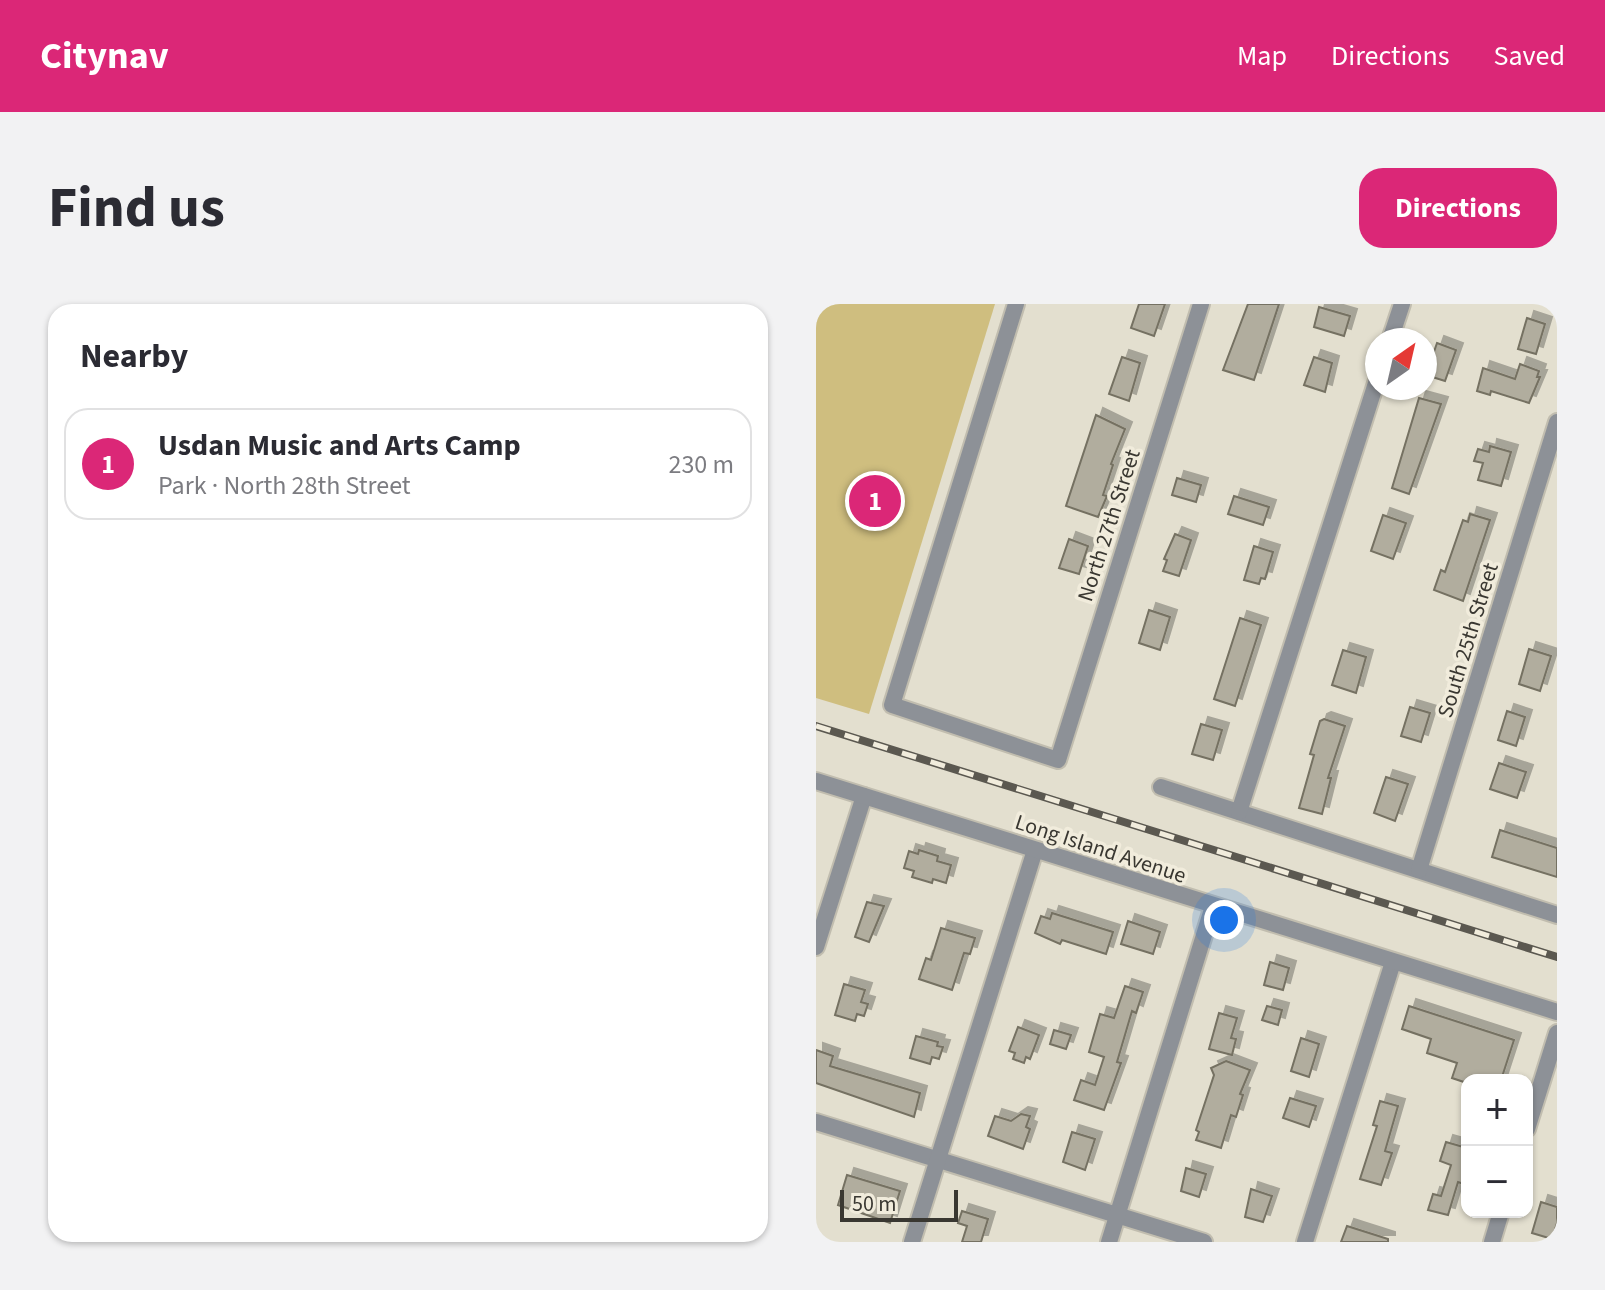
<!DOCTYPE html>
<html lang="en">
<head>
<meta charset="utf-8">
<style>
  :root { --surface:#fff; --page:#f2f2f3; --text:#2b2b33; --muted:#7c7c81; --line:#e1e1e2; --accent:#db2777 }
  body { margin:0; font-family:"Source Sans 3",sans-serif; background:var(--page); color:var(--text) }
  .controls { position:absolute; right:24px; bottom:24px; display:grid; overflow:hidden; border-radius:16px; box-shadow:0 2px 6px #0004 }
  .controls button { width:72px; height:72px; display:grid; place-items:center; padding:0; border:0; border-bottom:2px solid var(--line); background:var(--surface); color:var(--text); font:40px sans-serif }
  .compass { position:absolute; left:549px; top:24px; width:72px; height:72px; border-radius:50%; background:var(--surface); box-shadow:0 2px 6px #0004; rotate:34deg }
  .scale { position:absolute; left:24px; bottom:20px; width:118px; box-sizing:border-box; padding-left:8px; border:4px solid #393731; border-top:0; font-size:22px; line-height:28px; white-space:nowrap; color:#393731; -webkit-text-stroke:6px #f1ecdc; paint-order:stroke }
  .you { position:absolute; left:408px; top:616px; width:28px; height:28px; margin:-20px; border:6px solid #fff; border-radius:50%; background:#1a73e8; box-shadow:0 0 0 12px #1a73e833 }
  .badge { display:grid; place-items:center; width:52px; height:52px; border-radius:50%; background:var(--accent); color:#fff; font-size:26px; font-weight:700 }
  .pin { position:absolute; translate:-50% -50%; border:4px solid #fff; box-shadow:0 2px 8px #0006 }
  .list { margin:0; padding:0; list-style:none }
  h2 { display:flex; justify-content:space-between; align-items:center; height:104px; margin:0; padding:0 32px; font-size:34px }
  h2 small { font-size:26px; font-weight:400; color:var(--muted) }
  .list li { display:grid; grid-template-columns:52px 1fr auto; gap:24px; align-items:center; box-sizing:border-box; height:112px; margin:0 16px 16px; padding:0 16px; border:2px solid var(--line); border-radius:24px }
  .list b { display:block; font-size:30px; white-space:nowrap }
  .list p { margin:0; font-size:26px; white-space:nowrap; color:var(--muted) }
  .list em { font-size:26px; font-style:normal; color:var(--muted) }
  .map { position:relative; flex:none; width:741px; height:938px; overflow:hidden; border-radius:24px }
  header { display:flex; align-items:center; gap:48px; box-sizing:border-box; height:112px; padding:0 40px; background:var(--accent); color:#fff }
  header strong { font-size:38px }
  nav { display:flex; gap:44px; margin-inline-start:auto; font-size:28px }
  .intro { display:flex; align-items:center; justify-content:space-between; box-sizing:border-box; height:192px; padding:0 48px }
  h1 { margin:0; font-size:56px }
  .button { padding:20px 36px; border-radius:24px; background:var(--accent); color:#fff; font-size:28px; font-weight:700 }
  main { display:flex; gap:48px; padding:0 48px }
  aside { flex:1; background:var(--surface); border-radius:24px; box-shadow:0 2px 6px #0004 }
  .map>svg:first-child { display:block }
</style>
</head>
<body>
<header>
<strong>Citynav</strong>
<nav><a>Map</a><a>Directions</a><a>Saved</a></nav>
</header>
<div class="intro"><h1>Find us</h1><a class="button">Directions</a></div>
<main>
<aside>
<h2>Nearby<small></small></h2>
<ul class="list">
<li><span class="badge">1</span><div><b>Usdan Music and Arts Camp</b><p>Park · North 28th Street</p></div><em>230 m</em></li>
</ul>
</aside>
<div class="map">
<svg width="741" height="938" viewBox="0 0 741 938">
  <defs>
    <filter id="shadow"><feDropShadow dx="7" dy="-7" stdDeviation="0" flood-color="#0004"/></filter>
  </defs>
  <rect width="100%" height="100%" fill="#e3dfcf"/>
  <polygon fill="#cfbe7f" points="0,0 179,0 53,410 0,394"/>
  <g fill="#b1ad9e" stroke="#757162" stroke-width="2" filter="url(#shadow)">
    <polygon points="323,0 349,0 338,32 315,24"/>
    <polygon points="432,0 463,0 438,76 407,66"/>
    <polygon points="503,3 534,12 528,32 498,23"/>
    <polygon points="711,14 729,20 720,50 702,45"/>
    <polygon points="621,39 640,46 629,77 610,71"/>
    <polygon points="306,53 324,59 313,97 293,90"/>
    <polygon points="498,53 516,59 509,88 488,81"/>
    <polygon points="704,60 723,67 721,73 724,73 713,99 675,87 674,91 661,87 667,64 699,75"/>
    <polygon points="603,94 625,100 593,190 576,184"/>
    <polygon points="280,111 309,125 295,160 297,161 287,191 291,192 282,213 250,202"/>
    <polygon points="674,142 695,148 685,182 662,176 667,159 658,157 662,145 673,148"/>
    <polygon points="361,174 385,181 380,198 356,191"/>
    <polygon points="418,192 453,203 447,221 412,210"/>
    <polygon points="654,210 674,216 647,297 618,286 625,266 629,268 647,216 652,218"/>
    <polygon points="567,211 590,219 577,255 555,247"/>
    <polygon points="359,230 375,236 363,272 347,267 351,256 348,255"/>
    <polygon points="253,235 272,242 263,270 243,264"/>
    <polygon points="438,242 457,248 449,275 445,274 443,280 428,276"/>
    <polygon points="333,306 354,313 344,346 323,339"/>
    <polygon points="424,314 445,321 419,402 398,395"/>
    <polygon points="713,345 735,352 724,387 703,380"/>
    <polygon points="527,346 550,353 540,389 516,381"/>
    <polygon points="594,403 614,409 605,438 585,432"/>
    <polygon points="691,407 709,413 700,442 682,436"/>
    <polygon points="508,415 529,422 512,474 515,474 506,510 483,504 498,451 494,450 504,417"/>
    <polygon points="385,420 406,426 397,456 376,450"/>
    <polygon points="683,459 710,468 701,494 674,485"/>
    <polygon points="570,473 592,480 579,517 558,509"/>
    <polygon points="684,526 741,544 741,573 676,553"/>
    <polygon points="103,546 122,552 121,557 135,561 130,579 117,575 116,579 96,573 98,567 88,564 93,547 102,550"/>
    <polygon points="51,598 68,602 53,638 39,633"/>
    <polygon points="236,609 297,628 290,650 246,636 244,640 219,629 225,612 234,615"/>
    <polygon points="312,617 344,628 337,650 305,640"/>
    <polygon points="125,624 159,634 154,650 148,649 136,686 103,675 110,654 115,656"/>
    <polygon points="454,658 473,664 467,686 448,681"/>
    <polygon points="28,680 49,686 45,698 52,700 48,712 41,710 39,717 19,711"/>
    <polygon points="309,682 327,688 320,709 316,707 301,758 305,759 288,806 258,796 265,776 279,781 288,753 273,748 284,710 298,714"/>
    <polygon points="451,702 466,706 462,721 446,716"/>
    <polygon points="593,702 698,736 685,776 651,776 651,779 636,774 641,759 611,749 615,735 586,725"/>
    <polygon points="403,709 421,714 415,734 420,735 416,751 393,745"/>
    <polygon points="202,723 223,731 214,755 210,753 208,759 197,755 199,749 193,747"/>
    <polygon points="238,726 255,731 250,745 234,740"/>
    <polygon points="100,732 122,738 121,742 127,743 123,755 116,753 114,760 94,754"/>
    <polygon points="485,734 503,740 493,773 475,767"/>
    <polygon points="0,746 17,752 14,762 104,789 98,813 0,779"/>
    <polygon points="410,757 434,766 424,790 427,791 420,813 415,811 405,844 380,836 383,828 380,826 398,771 395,764"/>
    <polygon points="474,794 500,802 493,823 467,814"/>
    <polygon points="564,797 582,802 569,847 576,849 565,881 544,875 561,822 557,821"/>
    <polygon points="205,810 214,812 210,823 214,825 207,845 172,832 179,812 195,817"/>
    <polygon points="256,828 279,835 269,866 247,858"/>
    <polygon points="630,838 651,844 651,881 642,878 632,911 612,906 617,890 625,892 635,861 624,857"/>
    <polygon points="370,864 390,870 383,893 365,887"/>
    <polygon points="31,871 84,887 74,919 22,901"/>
    <polygon points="435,885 456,892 447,918 429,913"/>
    <polygon points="725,898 741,903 741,919 736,935 716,929"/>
    <polygon points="146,907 172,915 165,938 146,938 151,922 142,919"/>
    <polygon points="531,922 572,935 572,938 525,938"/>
  </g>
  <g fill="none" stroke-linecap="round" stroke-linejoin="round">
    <g stroke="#c1bdaf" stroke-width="20">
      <g id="minor">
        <polyline points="200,0 76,401 242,456 385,0"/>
        <polyline points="574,36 586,0"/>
        <polyline points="345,483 741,611"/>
        <polyline points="423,508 561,76"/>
        <polyline points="603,566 741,118"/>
        <polyline points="0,643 48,492"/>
        <polyline points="0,818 388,938"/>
        <polyline points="711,825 741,729"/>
        <polyline points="96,938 219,546"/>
        <polyline points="293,938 397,602"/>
        <polyline points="489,938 577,658"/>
        <polyline points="676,938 685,908"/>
      </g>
    </g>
    <g stroke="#c1bdaf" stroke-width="20">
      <polyline id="tertiary" points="0,477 741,708"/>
    </g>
    <use href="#minor" stroke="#8d9197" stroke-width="16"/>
    <use href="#tertiary" stroke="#8d9197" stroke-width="16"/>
    <g stroke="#5b5850" stroke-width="8">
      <polyline id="rail" points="0,422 741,653"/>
    </g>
    <use href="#rail" stroke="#f1ecdc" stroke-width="5" stroke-dasharray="15" stroke-linecap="butt"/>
  </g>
  <g text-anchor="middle" stroke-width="7" stroke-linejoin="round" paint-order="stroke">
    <g font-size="22" fill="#393731" stroke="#f1ecdc">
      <text transform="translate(292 221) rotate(-72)" y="8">North 27th Street</text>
      <text transform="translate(651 336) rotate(-73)" y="8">South 25th Street</text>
      <text transform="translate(285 544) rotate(18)" y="8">Long Island Avenue</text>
    </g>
  </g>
</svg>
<div class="controls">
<button>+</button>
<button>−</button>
</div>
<svg class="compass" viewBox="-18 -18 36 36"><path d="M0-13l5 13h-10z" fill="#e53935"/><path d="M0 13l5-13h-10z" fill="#7c7c81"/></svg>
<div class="scale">50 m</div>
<div class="you"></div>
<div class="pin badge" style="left:59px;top:197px">1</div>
</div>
</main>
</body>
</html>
